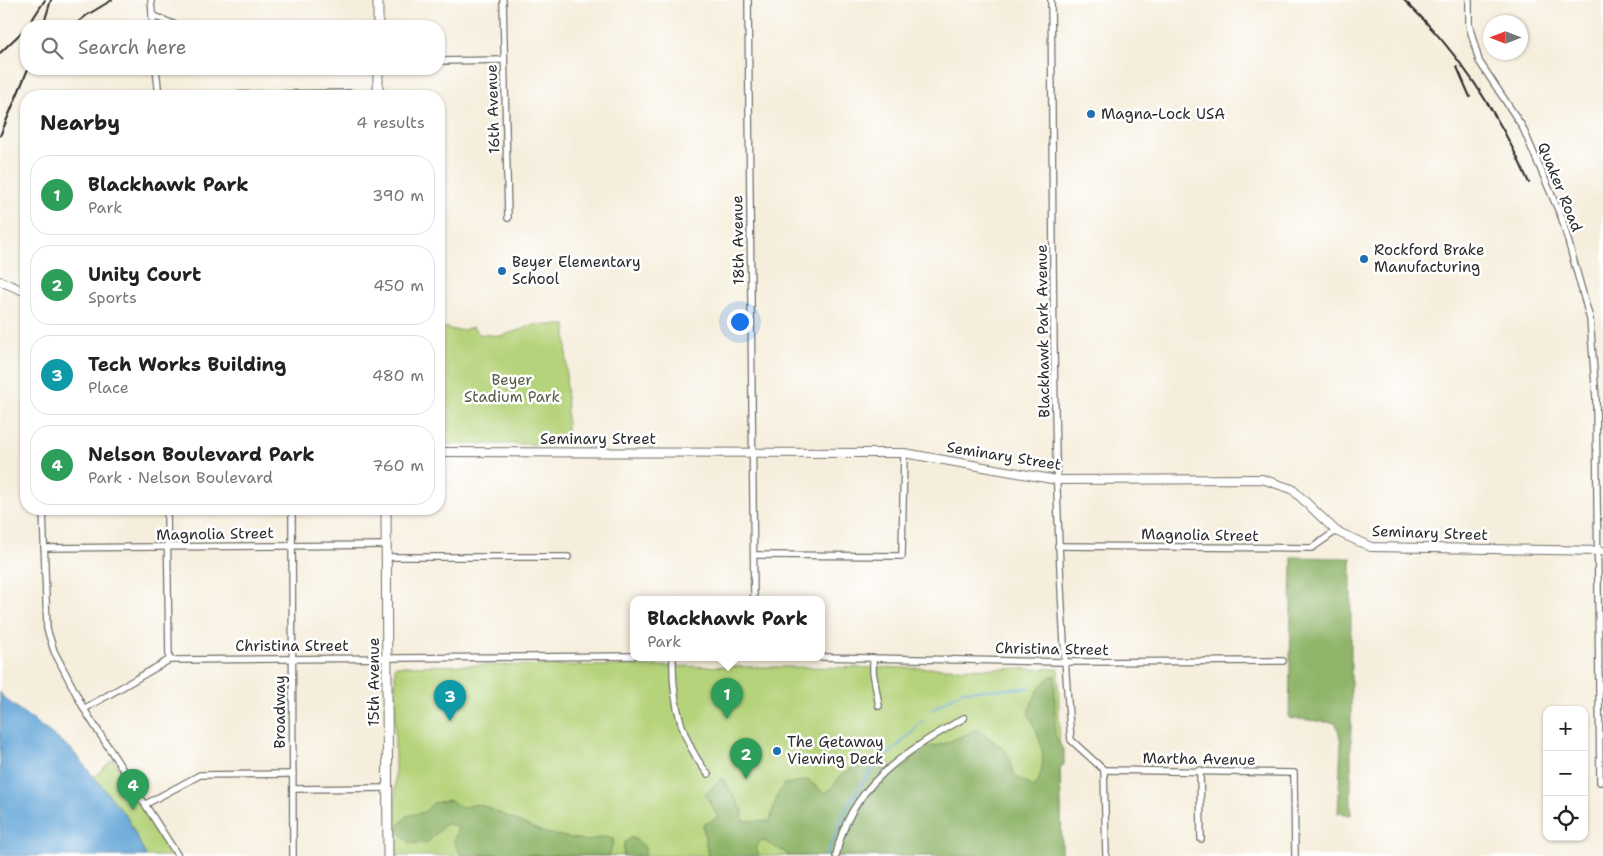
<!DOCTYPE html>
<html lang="en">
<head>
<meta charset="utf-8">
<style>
  :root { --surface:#fff; --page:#f6f6f6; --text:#222; --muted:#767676; --line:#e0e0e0; --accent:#0f766e }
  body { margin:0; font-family:"Shantell Sans",sans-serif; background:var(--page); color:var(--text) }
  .controls { position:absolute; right:15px; bottom:15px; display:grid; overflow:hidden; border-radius:10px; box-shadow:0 1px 4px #0004 }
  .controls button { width:45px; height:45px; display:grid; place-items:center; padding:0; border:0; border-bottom:1px solid var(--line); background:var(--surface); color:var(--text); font:25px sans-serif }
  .compass { position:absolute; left:1483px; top:15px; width:45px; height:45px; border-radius:50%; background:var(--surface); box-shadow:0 1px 4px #0004; rotate:270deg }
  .you { position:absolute; left:739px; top:321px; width:18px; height:18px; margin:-12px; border:4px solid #fff; border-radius:50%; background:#1a73e8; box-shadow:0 0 0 8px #1a73e833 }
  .badge { display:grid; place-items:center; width:32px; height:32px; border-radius:50%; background:var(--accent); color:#fff; font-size:16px; font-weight:700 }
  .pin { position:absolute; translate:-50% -41px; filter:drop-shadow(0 1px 2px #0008) }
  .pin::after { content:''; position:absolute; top:26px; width:18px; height:15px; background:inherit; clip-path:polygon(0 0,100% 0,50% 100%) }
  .popup { position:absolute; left:630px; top:596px; width:195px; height:65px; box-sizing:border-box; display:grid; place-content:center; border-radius:10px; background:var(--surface); filter:drop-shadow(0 1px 4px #0005); font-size:16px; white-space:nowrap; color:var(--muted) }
  .popup b { font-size:19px; color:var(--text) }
  .popup::after { content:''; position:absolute; left:50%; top:100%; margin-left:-10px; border:10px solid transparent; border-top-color:var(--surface) }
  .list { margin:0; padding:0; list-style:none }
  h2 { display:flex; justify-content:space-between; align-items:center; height:65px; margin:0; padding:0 20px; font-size:21px }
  h2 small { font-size:16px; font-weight:400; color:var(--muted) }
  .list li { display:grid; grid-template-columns:32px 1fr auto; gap:15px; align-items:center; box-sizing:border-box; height:80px; margin:0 10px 10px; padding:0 10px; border:1px solid var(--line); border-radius:20px }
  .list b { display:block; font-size:19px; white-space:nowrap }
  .list p { margin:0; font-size:16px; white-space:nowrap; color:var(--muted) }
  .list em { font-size:16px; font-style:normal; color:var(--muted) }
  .icon { flex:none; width:28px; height:28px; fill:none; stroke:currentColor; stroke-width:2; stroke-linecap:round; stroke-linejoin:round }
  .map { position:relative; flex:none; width:1603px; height:856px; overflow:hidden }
  .search { position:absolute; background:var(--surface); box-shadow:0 1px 4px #0004; left:20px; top:20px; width:425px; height:55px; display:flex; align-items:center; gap:12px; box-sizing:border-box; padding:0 18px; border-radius:20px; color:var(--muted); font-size:19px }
  .panel { position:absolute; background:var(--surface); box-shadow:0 1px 4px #0004; left:20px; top:90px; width:425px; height:425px; border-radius:20px }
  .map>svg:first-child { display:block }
</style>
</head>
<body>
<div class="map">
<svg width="1603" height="856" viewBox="0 0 1603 856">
  <rect width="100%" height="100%" fill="#fff"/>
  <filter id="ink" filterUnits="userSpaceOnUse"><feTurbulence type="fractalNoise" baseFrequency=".02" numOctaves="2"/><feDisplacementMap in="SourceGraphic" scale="10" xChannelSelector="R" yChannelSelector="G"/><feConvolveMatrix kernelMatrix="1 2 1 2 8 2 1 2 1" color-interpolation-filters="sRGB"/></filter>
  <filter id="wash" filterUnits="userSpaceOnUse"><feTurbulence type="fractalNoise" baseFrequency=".0096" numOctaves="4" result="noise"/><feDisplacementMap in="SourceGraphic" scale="20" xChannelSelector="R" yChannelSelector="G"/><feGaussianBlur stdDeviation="1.12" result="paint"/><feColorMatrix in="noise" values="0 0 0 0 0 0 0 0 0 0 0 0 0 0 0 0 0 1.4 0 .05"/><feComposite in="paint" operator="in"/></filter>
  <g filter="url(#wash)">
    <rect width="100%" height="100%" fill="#f6eedc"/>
    <g fill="#b5d37a" stroke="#707f52">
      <path d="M534,325H566L567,444H439V333L445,327C458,332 460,331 473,327L479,334L501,336Z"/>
      <polygon points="493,665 1058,669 1062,856 395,856 395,666"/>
      <polygon points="113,759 173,856 146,856 127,817 94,777"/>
    </g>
    <g fill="#90b56a" stroke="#5e704a">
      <polygon points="1292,557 1351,558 1351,815 1338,813 1341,741 1336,723 1289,718"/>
      <path d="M1055,675V736L1064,751V765L1060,767L1062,856H788L785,852L762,840L756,846L759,856H708L703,825L718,817L705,794L722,778L743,811V821H770L777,796L784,784L808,780L824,793L832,788L841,775L869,759L889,773L907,766L918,750L946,743L978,729L1007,752L1015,776L1035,788C1049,761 1042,739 1028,714C1033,699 1039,681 1055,675Z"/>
      <polygon points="449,800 463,807 479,804 545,833 588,841 602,837 614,839 609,856 460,854 454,842 458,826 446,824 427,843 410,843 396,829 407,816 424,812 433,803"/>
      <polygon points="632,837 645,847 645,856 623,856 624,843"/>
    </g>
    <polygon fill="#64a5d7" stroke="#486881" points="0,692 3,697 71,749 127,817 146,856 0,856"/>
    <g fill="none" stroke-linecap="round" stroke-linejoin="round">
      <g stroke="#64a5d7" stroke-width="2">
        <polyline points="932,710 962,691 1030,688"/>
        <path d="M826,856C838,827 849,797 870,773C886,754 907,740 922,721"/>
      </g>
    </g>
  </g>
  <g filter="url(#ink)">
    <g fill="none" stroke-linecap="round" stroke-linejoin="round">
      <g stroke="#726f69" stroke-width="8">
        <g id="minor">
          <polyline points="151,0 153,26"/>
          <polyline points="503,0 508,218"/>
          <polyline points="748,0 754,600"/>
          <path d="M1051,0C1054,246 1050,494 1071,740L1104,770L1106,856"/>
          <polyline points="1469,0 1469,25 1479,61 1522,126 1562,219 1590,319 1596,398 1600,782"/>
          <polyline points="152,15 178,26"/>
          <polyline points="439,61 504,60"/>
          <polyline points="156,69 159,96"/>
          <polyline points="159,96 352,93 357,96"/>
          <polyline points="43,509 47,629 54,651 84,709 178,856"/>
          <polyline points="167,509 169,660"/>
          <polyline points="292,509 293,856"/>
          <polyline points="1058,546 1312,548 1336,531"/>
          <polyline points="44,548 386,545"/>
          <polyline points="754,555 902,556 904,453"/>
          <polyline points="386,557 568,557"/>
          <polyline points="821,657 1064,662 1283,661"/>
          <path d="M673,658C672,700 681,741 708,774"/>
          <polyline points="873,658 873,672 879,706"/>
          <polyline points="84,709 169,660 633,656"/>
          <polyline points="1104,770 1294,773 1295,856"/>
          <polyline points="1200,770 1201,839"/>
          <polyline points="293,789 389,788"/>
          <polyline points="146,804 200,775 293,774"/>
          <path d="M836,856C849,785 907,751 964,718"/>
        </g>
      </g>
      <g stroke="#726f69" stroke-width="10">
        <g id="tertiary">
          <polyline points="0,281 26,292"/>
          <polyline points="439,452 904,453 1057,480 1262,479 1292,489 1336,531 1371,547 1603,551"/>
        </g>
      </g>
      <g stroke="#726f69" stroke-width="11">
        <g id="secondary">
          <polyline points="378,0 378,26"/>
          <polyline points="378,69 378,96"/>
          <polyline points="386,509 388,856"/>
        </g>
      </g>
      <use href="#minor" stroke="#fff" stroke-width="5.5"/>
      <use href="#tertiary" stroke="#fff" stroke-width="8"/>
      <use href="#secondary" stroke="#fff" stroke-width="9"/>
      <g stroke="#2b2b2b" stroke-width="2">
        <path d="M1404,0C1458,51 1500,116 1529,183"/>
        <polyline points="28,26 45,0"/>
        <polyline points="43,26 51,0"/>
        <polyline points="73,26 87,15 112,0"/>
        <polyline points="0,53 26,28"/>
        <polyline points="1457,67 1470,97"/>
        <polyline points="0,136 28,69"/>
      </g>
    </g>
  </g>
  <g fill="#1f6fb2" stroke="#fff" stroke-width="2">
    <circle cx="1091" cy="114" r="5"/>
    <circle cx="1364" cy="259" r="5"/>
    <circle cx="502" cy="271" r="5"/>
    <circle cx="777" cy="751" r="5"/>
  </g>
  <g text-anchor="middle" stroke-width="5" stroke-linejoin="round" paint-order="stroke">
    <g font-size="15" fill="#2b2b2b" stroke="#fff">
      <text transform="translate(493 109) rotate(-92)" y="5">16th Avenue</text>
      <text transform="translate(1560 187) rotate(68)" y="5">Quaker Road</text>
      <text transform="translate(738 240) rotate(-91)" y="5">18th Avenue</text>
      <text transform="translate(1043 331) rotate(-91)" y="5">Blackhawk Park Avenue</text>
      <text x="598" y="444">Seminary Street</text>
      <text transform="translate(1004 456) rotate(9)" y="5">Seminary Street</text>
      <text transform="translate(1430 533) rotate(2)" y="5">Seminary Street</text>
      <text transform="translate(215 534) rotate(-1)" y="5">Magnolia Street</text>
      <text transform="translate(1200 535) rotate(1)" y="5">Magnolia Street</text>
      <text x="292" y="651">Christina Street</text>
      <text transform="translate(1052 649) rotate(1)" y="5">Christina Street</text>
      <text transform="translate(374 682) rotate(-90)" y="5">15th Avenue</text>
      <text transform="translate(280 712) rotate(-90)" y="5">Broadway</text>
      <text transform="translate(1199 759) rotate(1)" y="5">Martha Avenue</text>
    </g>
    <g font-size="15" fill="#2b2b2b" stroke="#fff" text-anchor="start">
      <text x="1101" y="119">Magna-Lock USA</text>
      <text x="1374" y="255">Rockford Brake<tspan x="1374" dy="17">Manufacturing</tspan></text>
      <text x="512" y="267">Beyer Elementary<tspan x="512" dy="17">School</tspan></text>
      <text x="787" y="747">The Getaway<tspan x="787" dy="17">Viewing Deck</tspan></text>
    </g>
    <g font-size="15" fill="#545d43" stroke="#fff">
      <text x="512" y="385">Beyer<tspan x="512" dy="17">Stadium Park</tspan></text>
    </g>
  </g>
</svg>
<div class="controls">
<button>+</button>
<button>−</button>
<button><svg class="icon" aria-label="locate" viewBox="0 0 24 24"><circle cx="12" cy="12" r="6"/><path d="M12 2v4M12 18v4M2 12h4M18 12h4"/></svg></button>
</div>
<svg class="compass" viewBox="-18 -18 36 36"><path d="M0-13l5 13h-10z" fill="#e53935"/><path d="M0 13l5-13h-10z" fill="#767676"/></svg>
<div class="you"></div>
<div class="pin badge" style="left:727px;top:719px;background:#2e9e5b">1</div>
<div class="popup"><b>Blackhawk Park</b>Park</div>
<div class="pin badge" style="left:746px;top:779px;background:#2e9e5b">2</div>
<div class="pin badge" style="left:450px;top:721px;background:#0f9aa8">3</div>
<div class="pin badge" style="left:133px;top:810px;background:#2e9e5b">4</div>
<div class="search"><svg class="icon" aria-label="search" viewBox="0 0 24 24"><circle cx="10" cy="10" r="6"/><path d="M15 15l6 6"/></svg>Search here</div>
<section class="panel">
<h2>Nearby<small>4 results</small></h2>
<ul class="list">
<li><span class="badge" style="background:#2e9e5b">1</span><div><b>Blackhawk Park</b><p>Park</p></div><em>390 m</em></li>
<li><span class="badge" style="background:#2e9e5b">2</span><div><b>Unity Court</b><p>Sports</p></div><em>450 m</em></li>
<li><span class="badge" style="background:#0f9aa8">3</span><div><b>Tech Works Building</b><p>Place</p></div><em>480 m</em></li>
<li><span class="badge" style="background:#2e9e5b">4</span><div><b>Nelson Boulevard Park</b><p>Park · Nelson Boulevard</p></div><em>760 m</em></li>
</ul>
</section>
</div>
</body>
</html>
